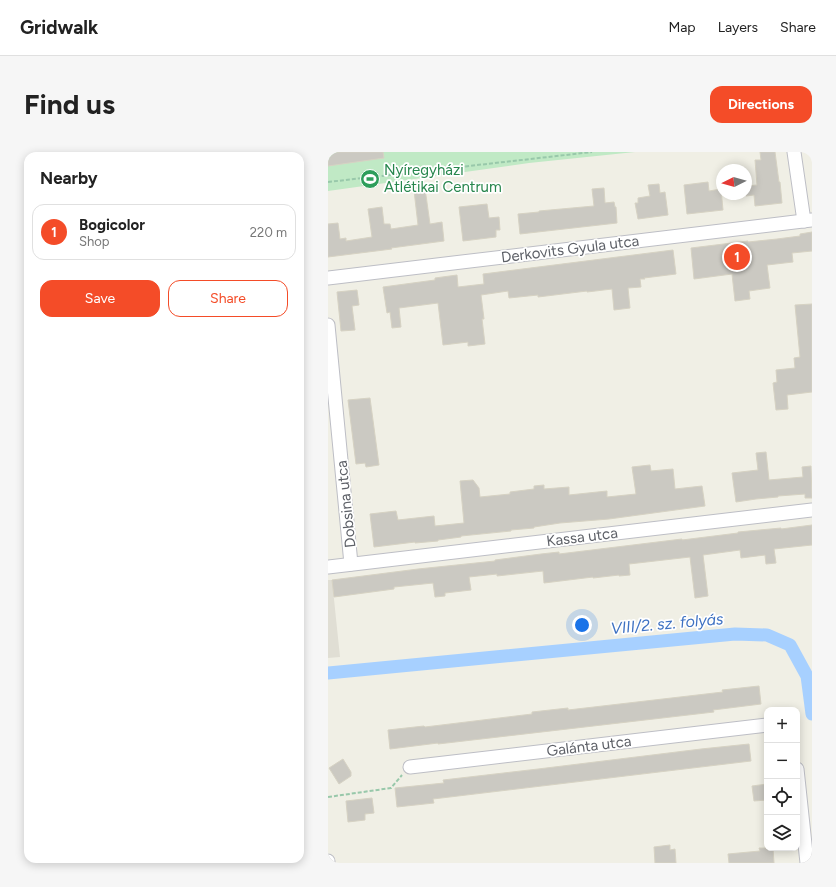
<!DOCTYPE html>
<html lang="en">
<head>
<meta charset="utf-8">
<style>
  :root { --surface:#fff; --page:#f6f6f6; --text:#222; --muted:#767676; --line:#e0e0e0; --accent:#f44c28 }
  body { margin:0; font-family:Figtree,sans-serif; background:var(--page); color:var(--text) }
  .controls { position:absolute; right:12px; bottom:12px; display:grid; overflow:hidden; border-radius:8px; box-shadow:0 2px 10px #0003 }
  .controls button { width:36px; height:36px; display:grid; place-items:center; padding:0; border:0; border-bottom:1px solid var(--line); background:var(--surface); color:var(--text); font:20px sans-serif }
  .compass { position:absolute; left:388px; top:12px; width:36px; height:36px; border-radius:50%; background:var(--surface); box-shadow:0 2px 10px #0003; rotate:265deg }
  .you { position:absolute; left:254px; top:473px; width:14px; height:14px; margin:-10px; border:3px solid #fff; border-radius:50%; background:#1a73e8; box-shadow:0 0 0 6px #1a73e833 }
  .badge { display:grid; place-items:center; width:26px; height:26px; border-radius:50%; background:var(--accent); color:#fff; font-size:13px; font-weight:700 }
  .pin { position:absolute; translate:-50% -50%; border:2px solid #fff; box-shadow:0 1px 4px #0006 }
  .list { margin:0; padding:0; list-style:none }
  h2 { display:flex; justify-content:space-between; align-items:center; height:52px; margin:0; padding:0 16px; font-size:17px }
  h2 small { font-size:13px; font-weight:400; color:var(--muted) }
  .list li { display:grid; grid-template-columns:26px 1fr auto; gap:12px; align-items:center; box-sizing:border-box; height:56px; margin:0 8px 8px; padding:0 8px; border:1px solid var(--line); border-radius:12px }
  .list b { display:block; font-size:15px; white-space:nowrap }
  .list p { margin:0; font-size:13px; white-space:nowrap; color:var(--muted) }
  .list em { font-size:13px; font-style:normal; color:var(--muted) }
  .actions { display:flex; gap:8px; padding:12px 16px }
  .actions a { flex:1; padding:9px 0; border:1px solid var(--accent); border-radius:12px; text-align:center; font-size:14px; color:var(--accent) }
  .actions .main { background:var(--accent); color:#fff }
  .icon { flex:none; width:22px; height:22px; fill:none; stroke:currentColor; stroke-width:2; stroke-linecap:round; stroke-linejoin:round }
  .map { position:relative; flex:none; width:484px; height:711px; overflow:hidden; border-radius:12px }
  header { display:flex; align-items:center; gap:24px; box-sizing:border-box; height:56px; padding:0 20px; background:var(--surface); border-bottom:1px solid var(--line) }
  header strong { font-size:19px }
  nav { display:flex; gap:22px; margin-inline-start:auto; font-size:14px }
  .intro { display:flex; align-items:center; justify-content:space-between; box-sizing:border-box; height:96px; padding:0 24px }
  h1 { margin:0; font-size:28px }
  .button { padding:10px 18px; border-radius:12px; background:var(--accent); color:#fff; font-size:14px; font-weight:700 }
  main { display:flex; gap:24px; padding:0 24px }
  aside { flex:1; background:var(--surface); border-radius:12px; box-shadow:0 2px 10px #0003 }
  .map>svg:first-child { display:block }
</style>
</head>
<body>
<header>
<strong>Gridwalk</strong>
<nav><a>Map</a><a>Layers</a><a>Share</a></nav>
</header>
<div class="intro"><h1>Find us</h1><a class="button">Directions</a></div>
<main>
<aside>
<h2>Nearby<small></small></h2>
<ul class="list">
<li><span class="badge">1</span><div><b>Bogicolor</b><p>Shop</p></div><em>220 m</em></li>
</ul>
<div class="actions"><a class="main">Save</a><a>Share</a></div>
</aside>
<div class="map">
<svg width="484" height="711" viewBox="0 0 484 711">
  <rect width="100%" height="100%" fill="#f0efe5"/>
  <polygon fill="#e0ded4" points="0,428 4,428 12,505 0,506"/>
  <polygon fill="#c0e9c5" points="0,0 307,0 201,11 0,39"/>
  <g fill="none" stroke-linecap="round" stroke-linejoin="round">
    <polyline stroke="#a7d0ff" stroke-width="13" points="0,521 407,482 439,483 462,493 479,524 484,562"/>
  </g>
  <g fill="#cbc9c2" stroke="#d6d2c3">
    <polygon points="0,0 55,0 56,6 0,14"/>
    <polygon points="432,0 447,0 451,30 452,30 454,51 427,54 426,43 418,44 418,34 429,33 427,8 433,8"/>
    <polygon points="96,29 102,72 114,70 116,89 63,96 64,97 0,105 0,72 10,71 12,87 18,86 18,89 44,85 40,57 54,55 56,72 62,72 63,77 90,73 85,30"/>
    <polygon points="380,30 381,39 393,37 395,58 359,62 356,33"/>
    <polygon points="331,32 332,41 337,40 340,63 310,67 307,51 310,51 310,46 322,44 320,33"/>
    <polygon points="276,36 277,51 286,50 287,55 288,55 289,71 192,82 190,62 211,60 211,59 266,54 264,37"/>
    <polygon points="159,52 161,66 171,65 172,78 168,78 168,85 135,89 131,55"/>
    <polygon points="484,80 484,99 464,101 465,110 439,113 442,136 421,139 422,147 407,149 404,122 366,127 363,96 420,89 420,90 449,87 472,84 472,82"/>
    <polygon points="345,98 348,122 316,126 317,127 312,127 313,135 300,136 302,156 286,158 284,137 259,140 259,139 210,145 210,143 181,146 180,139 153,143 156,167 154,167 157,192 140,194 140,190 115,193 110,151 71,156 73,175 64,176 62,160 59,161 55,135 107,128 107,126 129,123 130,135 156,132 155,122"/>
    <polygon points="29,138 31,153 24,154 27,178 13,179 9,140"/>
    <polygon points="484,152 484,240 459,243 460,257 448,258 445,231 449,230 448,218 467,216 466,206 472,205 467,153"/>
    <polygon points="42,246 51,313 38,315 37,311 28,312 20,248"/>
    <polygon points="438,300 441,328 475,325 474,315 483,314 484,346 477,346 477,342 450,344 450,345 428,347 408,350 404,321 430,318 428,301"/>
    <polygon points="322,313 323,319 345,317 347,337 374,334 377,354 281,367 232,371 206,375 206,376 183,378 183,379 133,384 133,385 110,388 110,389 87,391 87,390 46,395 42,362 68,359 70,368 106,364 107,374 136,371 132,329 145,328 151,336 152,345 182,342 182,340 206,337 206,334 216,333 216,337 241,335 241,343 279,339 279,345 308,342 304,315"/>
    <polygon points="484,373 484,393 446,397 448,411 438,412 437,403 413,406 412,398 375,403 380,444 367,446 362,405 301,412 302,423 291,424 291,423 265,426 265,425 216,431 215,419 169,424 169,422 141,425 143,438 117,441 117,444 107,445 105,431 66,435 66,437 6,445 4,428 90,417 167,409 167,408 213,402 231,400 231,402 354,387 354,388 410,381 410,380 453,376 453,377"/>
    <polygon points="431,534 433,552 385,558 386,560 110,592 110,591 62,597 60,578 96,574 97,575 204,562 204,560 240,556 240,558 395,540 394,538"/>
    <polygon points="421,592 423,609 105,647 106,651 69,655 67,636 116,631 115,628 210,617 373,597"/>
    <polygon points="15,607 23,620 23,624 11,632 1,616"/>
    <polygon points="439,632 439,648 426,649 424,634"/>
    <polygon points="44,646 46,661 37,662 37,668 20,670 18,649"/>
    <polygon points="342,693 342,698 347,697 348,711 327,711 326,695"/>
    <polygon points="431,696 445,696 446,711 401,711 400,702 432,699"/>
  </g>
  <g fill="none" stroke-linecap="round" stroke-linejoin="round">
    <g stroke="#bdbec5" stroke-width="15">
      <g id="minor">
        <polyline points="466,0 476,69"/>
        <polyline points="0,126 484,68"/>
        <polyline points="0,173 23,412"/>
        <polyline points="0,415 484,358"/>
        <polyline points="82,615 439,573"/>
        <polyline points="469,617 479,711"/>
        <polyline points="0,709 0,711"/>
      </g>
    </g>
    <g stroke="#98c8aa" stroke-width="2" stroke-dasharray="4 2" stroke-linecap="butt">
      <polyline points="0,30 264,0"/>
      <polyline points="0,645 63,636 74,623"/>
    </g>
    <use href="#minor" stroke="#fff" stroke-width="13"/>
  </g>
  <defs>
    <g id="stadium-disc" transform="scale(1)"><circle r="9.5" fill="#2e9e5b" stroke="#fff"/><path d="M0-5a6.5 5 0 1 0 0 10a6.5 5 0 1 0 0-10ZM-3.5-1.8h7v3.6h-7Z" fill="#fff"/></g>
  </defs>
  <g fill-rule="evenodd">
    <use href="#stadium-disc" x="42" y="27"/>
  </g>
  <g text-anchor="middle" stroke-width="3.5" stroke-linejoin="round" paint-order="stroke">
    <g font-size="15" fill="#27864d" stroke="#fff" text-anchor="start">
      <text x="56" y="23">Nyíregyházi<tspan x="56" dy="17">Atlétikai Centrum</tspan></text>
    </g>
    <g font-size="15" fill="#5d6067" stroke="#fff">
      <text transform="translate(242 97) rotate(-7)" y="5">Derkovits Gyula utca</text>
      <text transform="translate(18 352) rotate(-96)" y="5">Dobsina utca</text>
      <text transform="translate(254 385) rotate(-7)" y="5">Kassa utca</text>
      <text transform="translate(261 594) rotate(-7)" y="5">Galánta utca</text>
    </g>
    <g font-size="16" font-style="italic" fill="#3e71c2" stroke="#fff">
      <text transform="translate(339 471) rotate(-5)" y="6">VIII/2. sz. folyás</text>
    </g>
  </g>
</svg>
<div class="controls">
<button>+</button>
<button>−</button>
<button><svg class="icon" aria-label="locate" viewBox="0 0 24 24"><circle cx="12" cy="12" r="6"/><path d="M12 2v4M12 18v4M2 12h4M18 12h4"/></svg></button>
<button><svg class="icon" aria-label="layers" viewBox="0 0 24 24"><path d="M12 4l9 5-9 5-9-5zM3 14l9 5 9-5"/></svg></button>
</div>
<svg class="compass" viewBox="-18 -18 36 36"><path d="M0-13l5 13h-10z" fill="#e53935"/><path d="M0 13l5-13h-10z" fill="#767676"/></svg>
<div class="you"></div>
<div class="pin badge" style="left:409px;top:105px">1</div>
</div>
</main>
</body>
</html>
